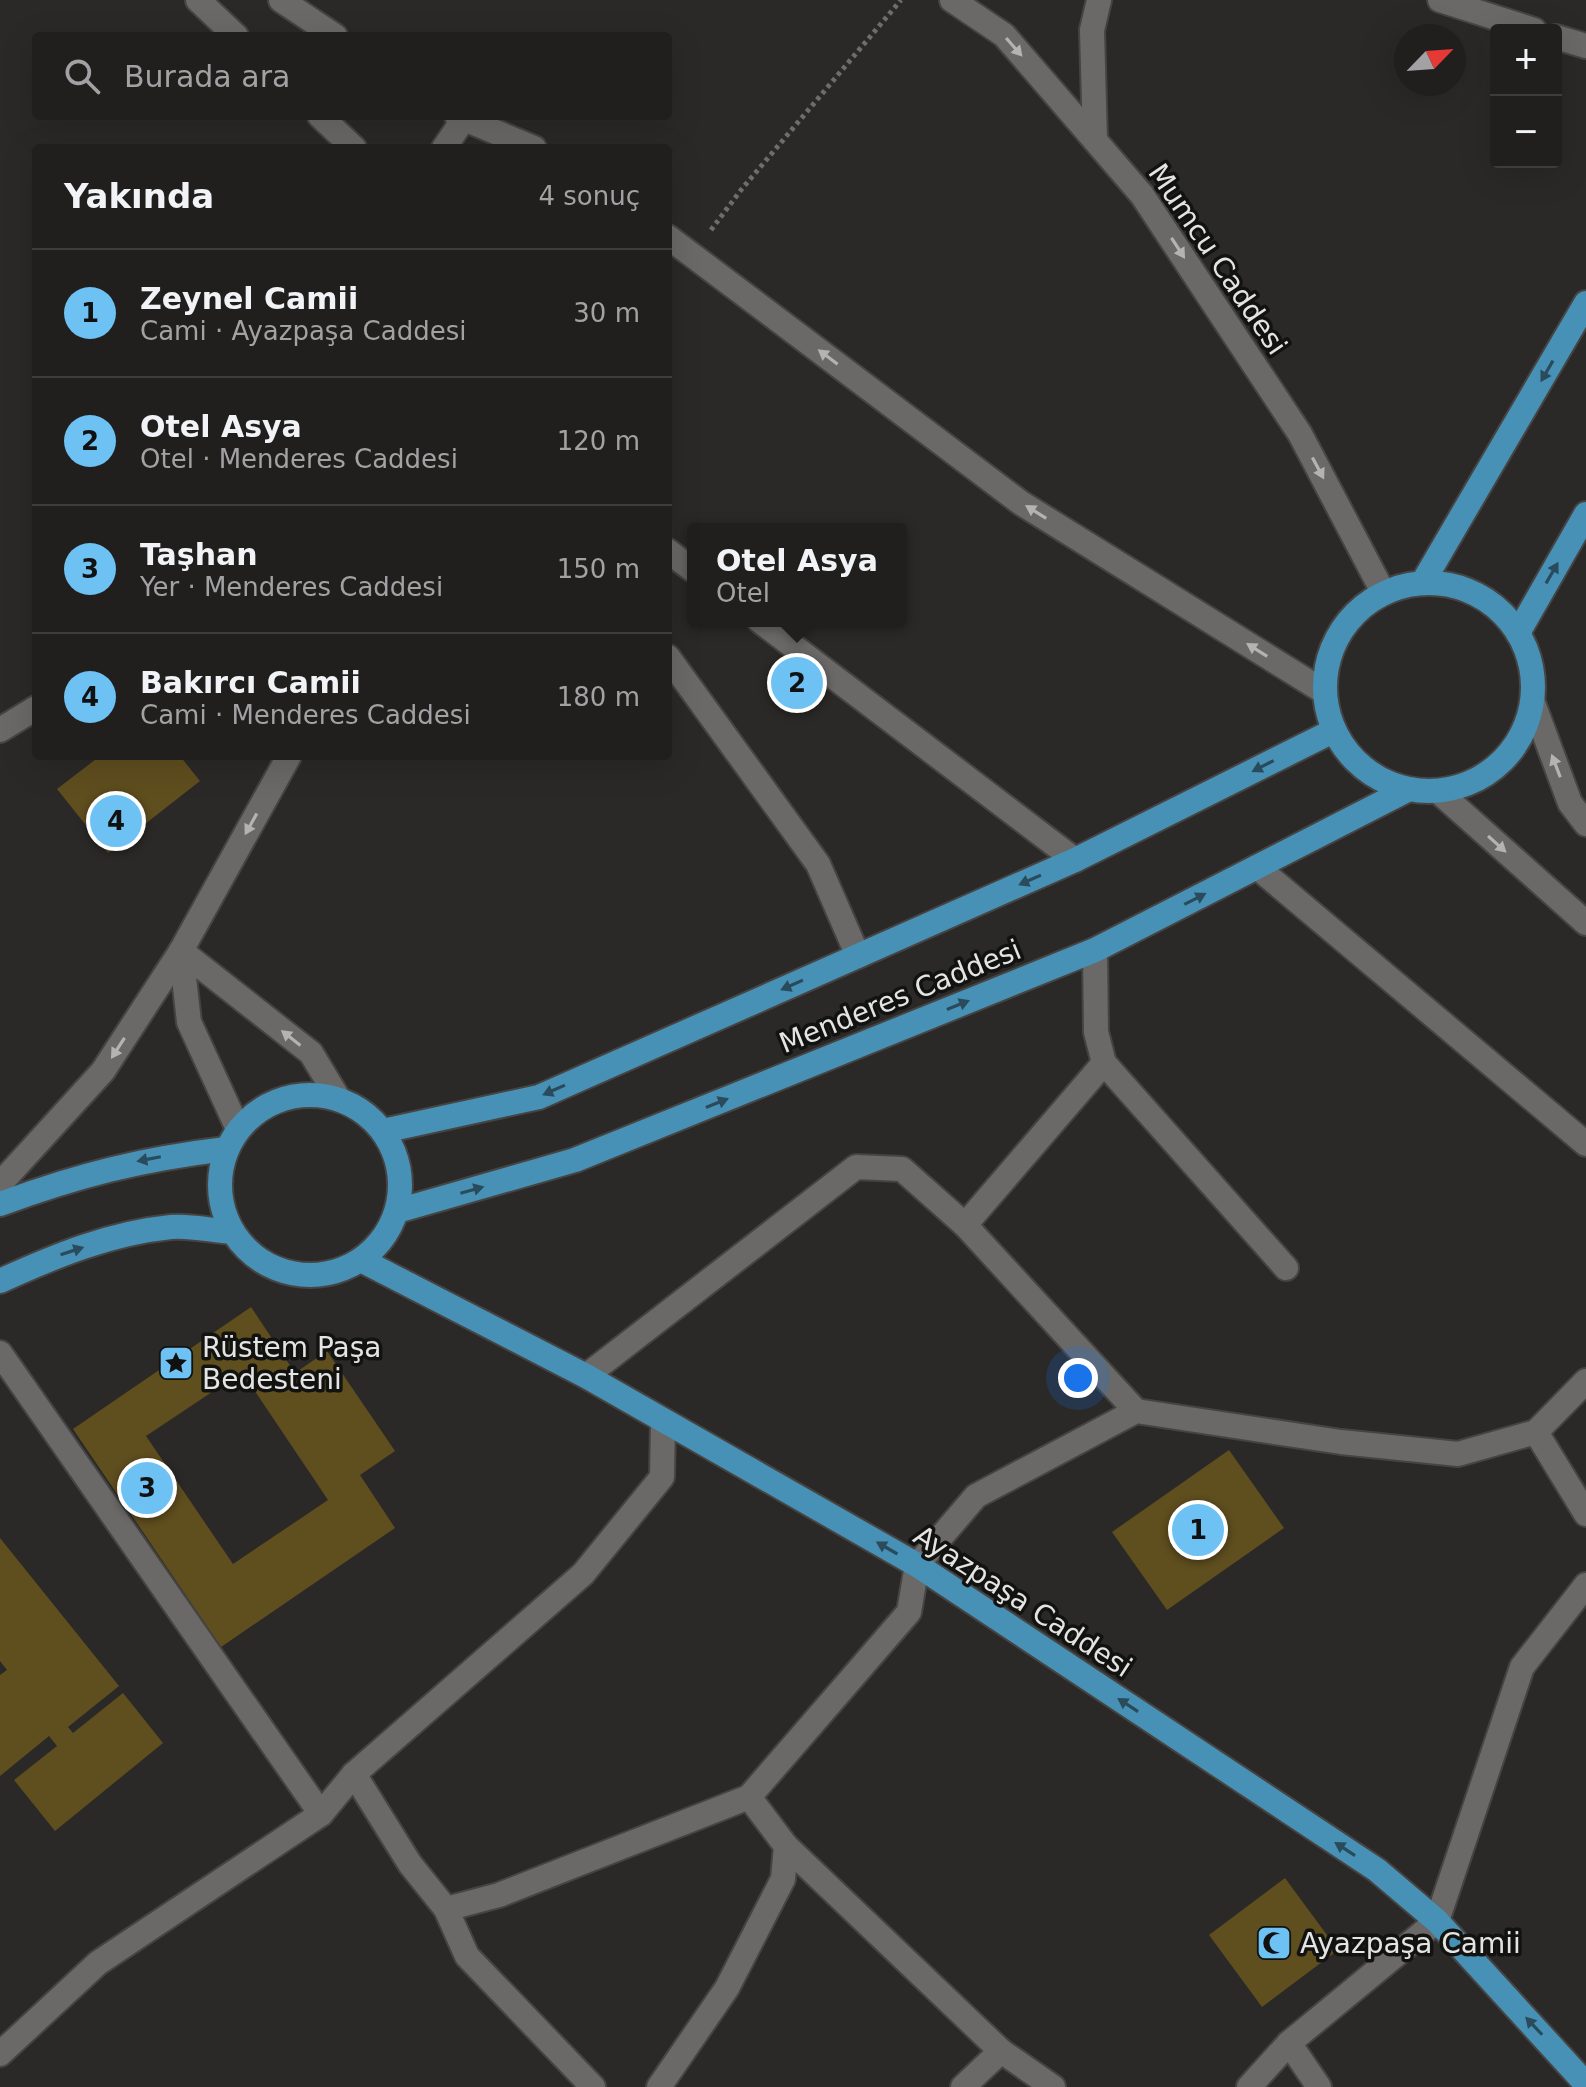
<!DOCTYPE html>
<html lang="tr">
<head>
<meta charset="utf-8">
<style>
  :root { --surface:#201f1d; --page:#2d2c2a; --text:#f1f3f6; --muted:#a2a2a4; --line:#3d3d3b; --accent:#6ec2f3 }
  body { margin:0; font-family:"DejaVu Sans",sans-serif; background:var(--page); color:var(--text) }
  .controls { position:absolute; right:24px; top:24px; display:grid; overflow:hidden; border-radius:8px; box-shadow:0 8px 32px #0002 }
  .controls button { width:72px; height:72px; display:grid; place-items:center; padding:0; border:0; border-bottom:2px solid var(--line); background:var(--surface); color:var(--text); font:40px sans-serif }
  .compass { position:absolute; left:1394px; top:24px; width:72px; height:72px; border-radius:50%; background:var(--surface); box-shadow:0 8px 32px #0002; rotate:65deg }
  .you { position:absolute; left:1078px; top:1378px; width:28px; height:28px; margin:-20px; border:6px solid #fff; border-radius:50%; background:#1a73e8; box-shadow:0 0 0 12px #1a73e833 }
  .badge { display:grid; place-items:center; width:52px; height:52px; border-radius:50%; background:var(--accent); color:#111; font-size:26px; font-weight:700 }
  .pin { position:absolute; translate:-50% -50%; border:4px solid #fff; box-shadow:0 2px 8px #0006 }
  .popup { position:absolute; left:687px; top:523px; width:220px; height:104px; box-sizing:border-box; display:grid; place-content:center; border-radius:8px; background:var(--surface); filter:drop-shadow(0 2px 6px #0005); font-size:26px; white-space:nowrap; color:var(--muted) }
  .popup b { font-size:30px; color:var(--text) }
  .popup::after { content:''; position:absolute; left:50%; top:100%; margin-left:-16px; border:16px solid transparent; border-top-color:var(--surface) }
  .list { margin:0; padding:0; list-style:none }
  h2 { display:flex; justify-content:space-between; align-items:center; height:104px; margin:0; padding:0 32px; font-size:34px }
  h2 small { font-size:26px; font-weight:400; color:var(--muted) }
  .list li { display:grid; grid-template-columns:52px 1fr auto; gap:24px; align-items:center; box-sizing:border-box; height:128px; padding:0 32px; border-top:2px solid var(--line) }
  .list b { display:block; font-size:30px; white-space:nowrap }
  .list p { margin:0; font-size:26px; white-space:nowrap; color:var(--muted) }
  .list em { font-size:26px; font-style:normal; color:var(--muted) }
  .icon { flex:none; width:44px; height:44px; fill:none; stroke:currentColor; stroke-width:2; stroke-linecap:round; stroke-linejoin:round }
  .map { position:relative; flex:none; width:1586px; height:2087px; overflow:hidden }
  .search { position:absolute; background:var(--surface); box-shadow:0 8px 32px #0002; left:32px; top:32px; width:640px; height:88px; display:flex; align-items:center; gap:20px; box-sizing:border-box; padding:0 28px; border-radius:8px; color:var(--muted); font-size:30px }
  .panel { position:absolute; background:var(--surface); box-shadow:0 8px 32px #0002; left:32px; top:144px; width:640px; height:616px; border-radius:8px }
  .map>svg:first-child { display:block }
</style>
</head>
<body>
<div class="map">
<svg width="1586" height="2087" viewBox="0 0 1586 2087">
  <rect width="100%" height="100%" fill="#2a2927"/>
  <g fill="#5f4e1e" fill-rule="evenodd">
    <polygon points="100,756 180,756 200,781 108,853 57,789"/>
    <path d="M251,1307L295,1373L327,1351L395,1451L360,1475L395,1528L221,1647L73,1429ZM242,1372L328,1500L233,1564L146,1436Z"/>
    <polygon points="1229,1450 1284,1528 1167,1610 1112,1532"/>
    <polygon points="0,1538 119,1686 68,1727 73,1733 123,1693 163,1743 55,1831 14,1780 57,1746 49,1736 0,1776 0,1675 7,1670 0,1661"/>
    <polygon points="1285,1878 1338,1950 1262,2007 1209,1935"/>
  </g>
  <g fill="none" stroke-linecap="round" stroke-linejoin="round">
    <g stroke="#454442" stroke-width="28">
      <g id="minor">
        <polyline points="198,0 236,36"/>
        <polyline points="281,0 335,36"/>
        <polyline points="952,0 1004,35 1142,195 1300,434 1383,592"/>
        <polyline points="1440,0 1534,30"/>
        <polyline points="1556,37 1586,46"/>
        <polyline points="320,116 354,148"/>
        <polyline points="457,116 534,148"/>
        <polyline points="1095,140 1092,30 1099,0"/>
        <polyline points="444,148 463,120"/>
        <polyline points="668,237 1021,503 1323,691"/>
        <polyline points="668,551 693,570"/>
        <polyline points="760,621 1075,860"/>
        <polyline points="668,657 818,864 858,956"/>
        <polyline points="1533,703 1570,803 1586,824"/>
        <polyline points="0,730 36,708"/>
        <polyline points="1439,792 1586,923"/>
        <polyline points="1257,867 1586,1144"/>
        <polyline points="181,951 311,1053 338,1098"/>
        <polyline points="181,951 189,1022 238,1129"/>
        <polyline points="1104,1063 1286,1268"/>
        <polyline points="0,1184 103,1071 181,951 289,756"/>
        <polyline points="965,1225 1104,1063 1096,1032 1095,950"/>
        <polyline points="0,1353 321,1814"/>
        <polyline points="586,1376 856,1167 902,1169 965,1225 1136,1411"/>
        <polyline points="1536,1432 1586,1514"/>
        <polyline points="354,1774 410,1864 446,1909 467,1956 593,2087"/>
        <polyline points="786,1846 1001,2051 1053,2087"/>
        <polyline points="446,1909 499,1895 749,1797 909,1612 917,1565 976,1496 1136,1411 1341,1442 1458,1454 1536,1432 1586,1381"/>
        <polyline points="0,2054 98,1963 321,1814 354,1774 583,1574 662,1477 663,1421"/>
        <polyline points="659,2087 727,1988 783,1879 786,1846 749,1797"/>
        <polyline points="963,2087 1001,2051"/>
        <polyline points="1249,2087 1289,2043"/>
        <polyline points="1319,2087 1289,2043 1437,1921 1522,1667 1586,1585"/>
      </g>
    </g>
    <g stroke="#454442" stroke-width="28">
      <g id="major">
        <polyline points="1423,582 1586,303"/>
        <circle cx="1429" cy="687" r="104"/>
        <polyline points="1518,633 1586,514"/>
        <circle cx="310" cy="1185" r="90"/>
        <polyline points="383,1131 539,1097 1075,860 1333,731"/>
        <path d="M0,1204C79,1175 142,1159 226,1149"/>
        <polyline points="397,1211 575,1160 1095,950 1407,790"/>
        <polyline points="361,1260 586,1376 917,1565 1377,1870 1437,1921 1586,2084"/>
        <path d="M0,1281C55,1256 110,1233 171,1227C190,1225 213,1231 232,1232"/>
      </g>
    </g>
    <polyline stroke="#6d6d6b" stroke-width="5" stroke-dasharray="4 4" stroke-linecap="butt" points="711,230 741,190 901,0"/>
    <use href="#minor" stroke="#6a6967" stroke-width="24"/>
    <use href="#major" stroke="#4791b6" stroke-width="24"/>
  </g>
  <defs><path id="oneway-solid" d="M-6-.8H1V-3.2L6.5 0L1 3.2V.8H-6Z" transform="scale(2)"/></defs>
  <g fill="#b3b3b1">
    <use href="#oneway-solid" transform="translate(1014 47) rotate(49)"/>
    <use href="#oneway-solid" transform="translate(1178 248) rotate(57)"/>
    <use href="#oneway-solid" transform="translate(828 357) rotate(-143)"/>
    <use href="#oneway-solid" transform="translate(1318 468) rotate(62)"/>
    <use href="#oneway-solid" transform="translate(1036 512) rotate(-148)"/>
    <use href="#oneway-solid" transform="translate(1257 650) rotate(-148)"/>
    <use href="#oneway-solid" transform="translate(1556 766) rotate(-111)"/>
    <use href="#oneway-solid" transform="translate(251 824) rotate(119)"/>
    <use href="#oneway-solid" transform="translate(1497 844) rotate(42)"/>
    <use href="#oneway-solid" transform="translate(291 1038) rotate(-142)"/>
    <use href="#oneway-solid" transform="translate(118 1048) rotate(123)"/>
  </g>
  <g fill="#2a4b5b">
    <use href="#oneway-solid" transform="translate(1547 371) rotate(120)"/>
    <use href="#oneway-solid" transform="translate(1552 573) rotate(-60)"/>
    <use href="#oneway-solid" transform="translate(1263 766) rotate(153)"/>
    <use href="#oneway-solid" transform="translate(1030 880) rotate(156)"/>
    <use href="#oneway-solid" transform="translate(1195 899) rotate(-27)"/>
    <use href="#oneway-solid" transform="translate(792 985) rotate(156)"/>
    <use href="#oneway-solid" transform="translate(958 1005) rotate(-22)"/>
    <use href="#oneway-solid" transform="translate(554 1090) rotate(156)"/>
    <use href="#oneway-solid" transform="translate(717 1103) rotate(-22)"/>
    <use href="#oneway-solid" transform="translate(149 1159) rotate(169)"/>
    <use href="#oneway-solid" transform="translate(472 1190) rotate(-16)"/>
    <use href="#oneway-solid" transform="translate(72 1251) rotate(-18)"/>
    <use href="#oneway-solid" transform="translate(887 1548) rotate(-150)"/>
    <use href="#oneway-solid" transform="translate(1128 1705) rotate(-147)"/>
    <use href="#oneway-solid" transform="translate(1345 1849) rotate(-147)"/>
    <use href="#oneway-solid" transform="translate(1534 2026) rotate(-133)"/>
  </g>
  <defs>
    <g id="sight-square" transform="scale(1.8)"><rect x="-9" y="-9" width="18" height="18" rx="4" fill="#6ec2f3" stroke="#121211"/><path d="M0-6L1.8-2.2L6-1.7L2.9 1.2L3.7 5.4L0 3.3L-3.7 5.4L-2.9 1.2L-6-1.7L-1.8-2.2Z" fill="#111"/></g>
    <g id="mosque-square" transform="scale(1.8)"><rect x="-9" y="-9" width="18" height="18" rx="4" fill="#6ec2f3" stroke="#121211"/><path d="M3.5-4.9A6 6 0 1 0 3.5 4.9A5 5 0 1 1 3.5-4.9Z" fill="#111"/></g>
  </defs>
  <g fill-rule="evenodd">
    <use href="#sight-square" x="176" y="1363"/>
    <use href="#mosque-square" x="1274" y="1943"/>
  </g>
  <g text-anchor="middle" stroke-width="7" stroke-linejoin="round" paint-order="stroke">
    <g font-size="28" fill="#e4e4e2" stroke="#121211">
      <text transform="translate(1218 259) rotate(56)" y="10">Mumcu Caddesi</text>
      <text transform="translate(900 996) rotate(-22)" y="10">Menderes Caddesi</text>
      <text transform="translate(1023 1601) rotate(33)" y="10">Ayazpaşa Caddesi</text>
    </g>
    <g font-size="28" fill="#e4e4e2" stroke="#121211" text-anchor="start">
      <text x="202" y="1357">Rüstem Paşa<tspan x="202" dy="32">Bedesteni</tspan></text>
      <text x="1300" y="1953">Ayazpaşa Camii</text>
    </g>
  </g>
</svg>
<div class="controls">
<button>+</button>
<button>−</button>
</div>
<svg class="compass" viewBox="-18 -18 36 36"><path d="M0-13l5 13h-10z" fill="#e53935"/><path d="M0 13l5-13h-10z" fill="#a2a2a4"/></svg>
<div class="you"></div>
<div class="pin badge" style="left:1198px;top:1530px">1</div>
<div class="pin badge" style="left:797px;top:683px">2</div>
<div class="popup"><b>Otel Asya</b>Otel</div>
<div class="pin badge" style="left:147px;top:1488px">3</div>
<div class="pin badge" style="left:116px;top:821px">4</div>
<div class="search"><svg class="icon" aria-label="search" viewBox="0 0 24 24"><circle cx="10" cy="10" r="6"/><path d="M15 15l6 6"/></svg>Burada ara</div>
<section class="panel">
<h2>Yakında<small>4 sonuç</small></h2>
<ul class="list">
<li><span class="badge">1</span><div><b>Zeynel Camii</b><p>Cami · Ayazpaşa Caddesi</p></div><em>30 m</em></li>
<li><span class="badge">2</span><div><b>Otel Asya</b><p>Otel · Menderes Caddesi</p></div><em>120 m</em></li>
<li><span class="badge">3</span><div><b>Taşhan</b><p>Yer · Menderes Caddesi</p></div><em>150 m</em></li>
<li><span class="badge">4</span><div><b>Bakırcı Camii</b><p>Cami · Menderes Caddesi</p></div><em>180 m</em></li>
</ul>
</section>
</div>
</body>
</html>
